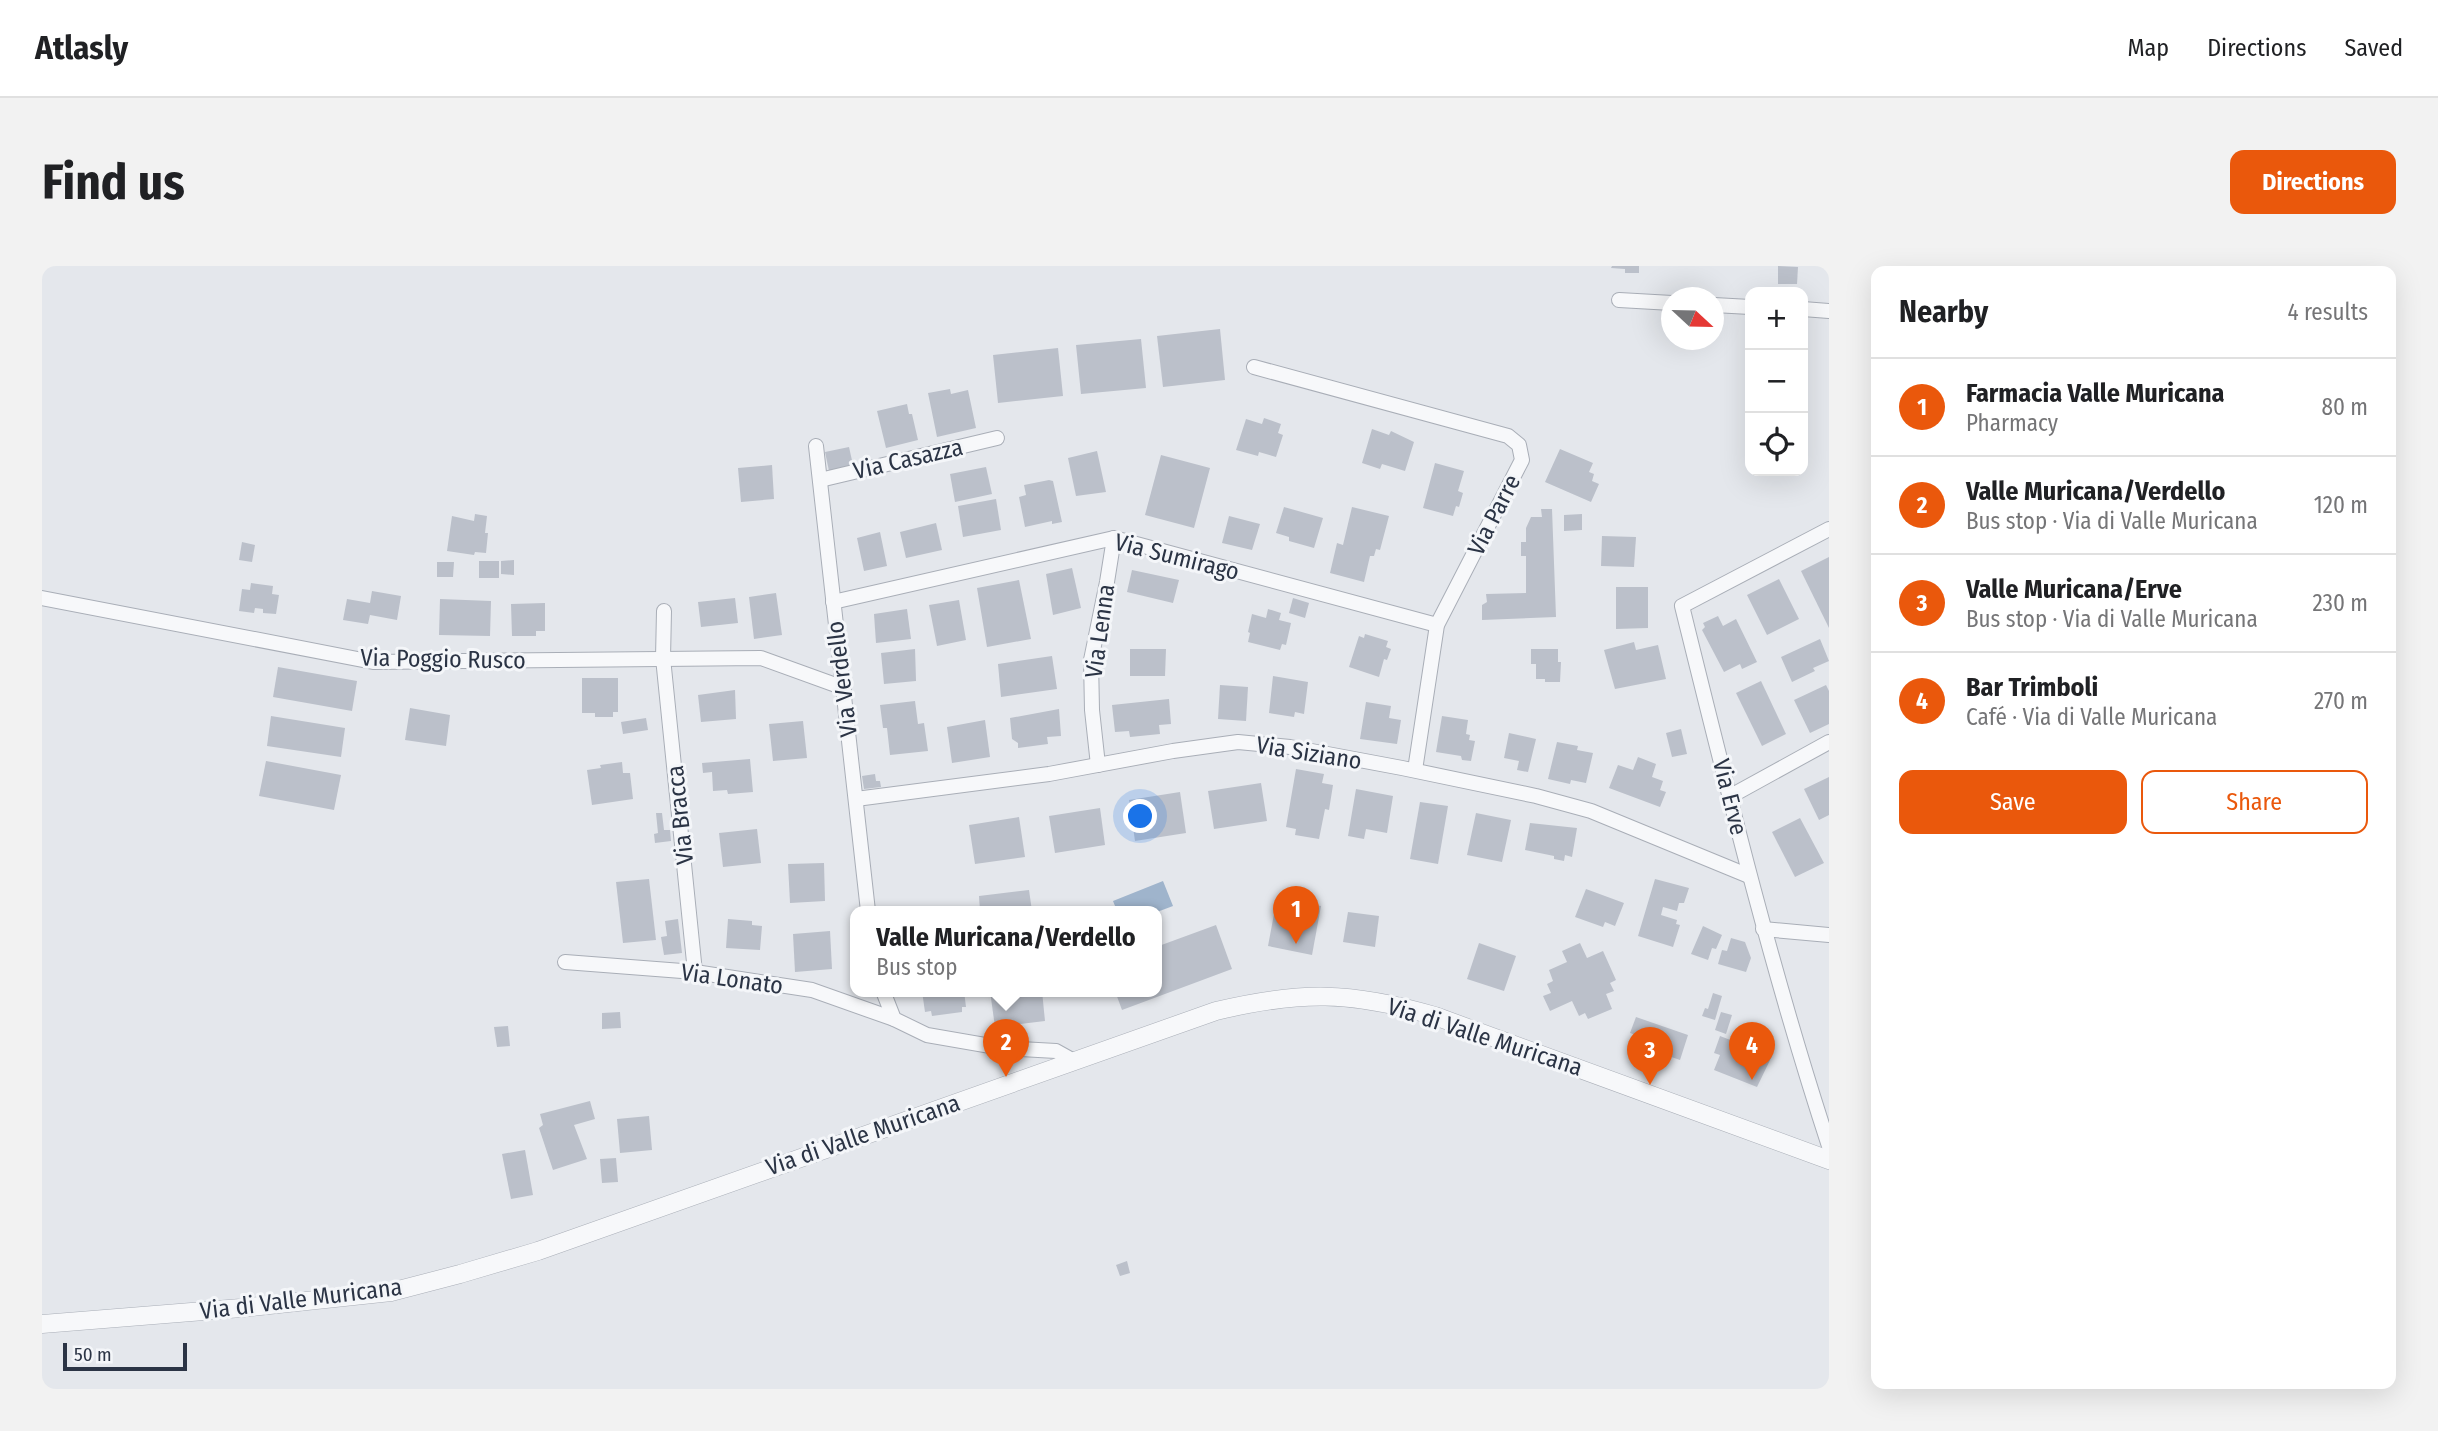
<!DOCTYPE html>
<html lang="en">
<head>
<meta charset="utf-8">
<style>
  :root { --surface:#fff; --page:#f2f2f2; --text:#202124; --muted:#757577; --line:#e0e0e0; --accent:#ea580c }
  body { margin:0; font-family:"Fira Sans Condensed",sans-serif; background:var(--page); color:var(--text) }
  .controls { position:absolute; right:21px; top:21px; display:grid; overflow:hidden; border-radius:14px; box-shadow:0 7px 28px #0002 }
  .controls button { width:63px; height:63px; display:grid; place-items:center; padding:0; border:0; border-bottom:2px solid var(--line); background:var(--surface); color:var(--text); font:35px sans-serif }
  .compass { position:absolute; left:1619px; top:21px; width:63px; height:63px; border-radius:50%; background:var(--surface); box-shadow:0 7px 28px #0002; rotate:112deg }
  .scale { position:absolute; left:21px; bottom:18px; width:124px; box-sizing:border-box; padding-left:7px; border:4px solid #2b3445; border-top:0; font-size:19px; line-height:24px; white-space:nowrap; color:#2b3445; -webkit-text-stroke:5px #f4f6f9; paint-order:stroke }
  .you { position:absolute; left:1099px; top:551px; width:24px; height:24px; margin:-18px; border:5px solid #fff; border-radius:50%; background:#1a73e8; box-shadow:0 0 0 10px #1a73e833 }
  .badge { display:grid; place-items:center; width:46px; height:46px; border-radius:50%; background:var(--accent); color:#fff; font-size:23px; font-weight:700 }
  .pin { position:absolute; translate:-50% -58px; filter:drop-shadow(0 2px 4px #0008) }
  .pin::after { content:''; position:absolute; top:37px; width:24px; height:21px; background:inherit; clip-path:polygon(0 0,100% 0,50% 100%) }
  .popup { position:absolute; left:808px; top:640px; width:312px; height:91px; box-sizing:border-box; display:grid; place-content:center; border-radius:14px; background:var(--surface); filter:drop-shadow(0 2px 5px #0005); font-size:23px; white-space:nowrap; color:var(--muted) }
  .popup b { font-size:26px; color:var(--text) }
  .popup::after { content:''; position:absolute; left:50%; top:100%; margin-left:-14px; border:14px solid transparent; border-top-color:var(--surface) }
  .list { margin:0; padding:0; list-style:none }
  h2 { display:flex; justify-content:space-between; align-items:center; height:91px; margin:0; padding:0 28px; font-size:30px }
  h2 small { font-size:23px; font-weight:400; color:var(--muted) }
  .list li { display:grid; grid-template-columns:46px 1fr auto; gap:21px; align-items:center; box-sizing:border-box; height:98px; padding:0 28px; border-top:2px solid var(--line) }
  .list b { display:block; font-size:26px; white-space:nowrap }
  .list p { margin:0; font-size:23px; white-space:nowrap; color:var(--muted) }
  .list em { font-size:23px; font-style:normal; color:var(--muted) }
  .actions { display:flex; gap:14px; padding:21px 28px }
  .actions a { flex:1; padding:16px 0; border:2px solid var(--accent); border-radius:14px; text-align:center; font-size:24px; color:var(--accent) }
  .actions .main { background:var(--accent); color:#fff }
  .icon { flex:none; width:38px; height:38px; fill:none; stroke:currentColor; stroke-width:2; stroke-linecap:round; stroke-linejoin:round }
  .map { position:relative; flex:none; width:1787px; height:1123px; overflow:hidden; border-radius:14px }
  header { display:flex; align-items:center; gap:42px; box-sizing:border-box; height:98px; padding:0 35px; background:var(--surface); border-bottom:2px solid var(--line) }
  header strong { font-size:33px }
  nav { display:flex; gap:38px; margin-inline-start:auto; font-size:24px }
  .intro { display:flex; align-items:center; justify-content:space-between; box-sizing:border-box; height:168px; padding:0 42px }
  h1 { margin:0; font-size:49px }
  .button { padding:18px 32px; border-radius:14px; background:var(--accent); color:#fff; font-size:24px; font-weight:700 }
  main { display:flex; gap:42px; padding:0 42px }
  aside { flex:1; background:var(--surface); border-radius:14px; box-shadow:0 7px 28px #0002 }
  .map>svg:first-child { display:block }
</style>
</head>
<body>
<header>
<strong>Atlasly</strong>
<nav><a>Map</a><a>Directions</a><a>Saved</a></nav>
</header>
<div class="intro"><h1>Find us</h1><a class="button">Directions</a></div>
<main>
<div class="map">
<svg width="1787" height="1123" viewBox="0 0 1787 1123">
  <rect width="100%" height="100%" fill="#e4e7ec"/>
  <polygon fill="#9fb4cc" points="1121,615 1131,640 1115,646 1075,645 1071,635"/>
  <g fill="#bbc0ca">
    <polygon points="1570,0 1597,0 1597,7 1583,7 1583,3 1569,2"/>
    <polygon points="1736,0 1756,1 1755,18 1736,18"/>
    <polygon points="1178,63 1183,114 1121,121 1115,70"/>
    <polygon points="1099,73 1104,122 1039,128 1034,79"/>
    <polygon points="1016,82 1021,130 956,137 951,89"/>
    <polygon points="908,123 909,128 926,124 934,162 895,171 886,127"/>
    <polygon points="865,138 867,148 870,148 876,174 844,182 835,145"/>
    <polygon points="1222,152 1239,158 1236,167 1241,169 1234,191 1217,186 1216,190 1194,184 1204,153 1220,158"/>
    <polygon points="1330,163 1347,169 1349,165 1372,176 1363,205 1340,198 1338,203 1320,197"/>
    <polygon points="807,181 811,199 787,205 783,186"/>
    <polygon points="1518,183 1551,197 1547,206 1552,208 1550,215 1557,218 1549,236 1503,216"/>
    <polygon points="1055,185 1064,226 1034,230 1026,192"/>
    <polygon points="1119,189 1168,202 1152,262 1103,249"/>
    <polygon points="1393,197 1422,205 1416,225 1421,227 1417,241 1414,240 1411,250 1381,242"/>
    <polygon points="730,199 732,233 699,236 696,202"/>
    <polygon points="944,201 950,228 913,236 908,208"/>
    <polygon points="1007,214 1011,215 1020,256 1010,258 1010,255 983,261 977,231 984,229 982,219"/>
    <polygon points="954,233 959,264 921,271 916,240"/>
    <polygon points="1242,241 1281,252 1272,282 1247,275 1247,271 1234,267"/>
    <polygon points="1310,241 1347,250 1338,284 1334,283 1332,290 1328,290 1322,316 1288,307 1295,277 1301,279"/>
    <polygon points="1499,243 1510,243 1514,351 1440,354 1440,339 1445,336 1444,328 1484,327 1484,290 1479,290 1479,276 1484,276 1484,262 1489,251 1500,251"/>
    <polygon points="433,248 445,250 443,267 446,267 444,287 433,286 432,289 405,285 410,250 432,255"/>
    <polygon points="1540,248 1540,264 1522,265 1522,249"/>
    <polygon points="1187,250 1218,258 1210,284 1180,277"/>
    <polygon points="894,257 900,284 864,292 858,266"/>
    <polygon points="838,266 845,300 822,305 815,272"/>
    <polygon points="1560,270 1594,271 1592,301 1559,300"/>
    <polygon points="200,276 213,279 210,296 197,294"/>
    <polygon points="1787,291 1787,362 1759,305"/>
    <polygon points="472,294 472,309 459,308 459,295"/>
    <rect x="437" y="295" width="20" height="17"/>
    <polygon points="395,296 412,296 411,311 395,311"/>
    <polygon points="1030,302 1039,342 1011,349 1004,308"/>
    <polygon points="1090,304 1137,314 1131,337 1085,326"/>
    <polygon points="1737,313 1757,353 1725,369 1705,329"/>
    <polygon points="977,314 989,373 945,381 935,322"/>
    <polygon points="209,317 231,320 230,328 237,329 234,348 221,347 221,343 213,342 212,347 197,345 200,323 208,324"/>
    <polygon points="1574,321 1606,321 1606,362 1574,363"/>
    <polygon points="330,325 359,330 355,354 328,349 326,358 301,354 305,333 328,337"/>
    <polygon points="734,327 740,369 712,373 707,331"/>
    <polygon points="693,332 696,357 659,361 656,336"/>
    <polygon points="1251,332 1267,337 1263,352 1247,347"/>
    <polygon points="398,333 449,335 448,370 397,369"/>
    <polygon points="917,334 924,374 895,380 887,339"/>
    <polygon points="503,337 503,365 494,365 494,370 470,370 469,338"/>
    <polygon points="865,343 869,373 834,377 832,348"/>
    <polygon points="1226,343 1239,347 1237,354 1249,357 1244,379 1240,378 1238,384 1206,376 1208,367 1206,366 1210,348 1224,352"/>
    <polygon points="1676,350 1681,360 1694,353 1715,396 1700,403 1698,398 1682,406 1660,364 1663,361 1661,357"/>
    <polygon points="1323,368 1346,375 1344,381 1349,383 1345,394 1342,393 1337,411 1307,401 1317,370 1322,372"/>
    <polygon points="1778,373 1787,395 1771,402 1773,405 1750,416 1739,391"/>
    <polygon points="1592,376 1594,384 1616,379 1624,413 1573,423 1562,384"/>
    <polygon points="873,383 874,415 842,418 839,387"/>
    <polygon points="1088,383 1124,383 1123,410 1088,410"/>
    <polygon points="1489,383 1516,383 1516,396 1519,396 1518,416 1503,416 1503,413 1494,413 1494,398 1489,398"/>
    <polygon points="1010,390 1015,423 959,431 956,398"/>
    <polygon points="236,401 315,415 310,445 231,431"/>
    <polygon points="1231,410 1266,416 1262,448 1253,446 1252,451 1227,447"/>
    <polygon points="540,412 576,412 576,446 571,446 571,451 553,451 553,447 540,447"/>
    <polygon points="1719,415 1744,468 1720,480 1694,427"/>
    <polygon points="1178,419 1206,421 1204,455 1176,453"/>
    <polygon points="1784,419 1787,425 1787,458 1768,467 1752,434"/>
    <polygon points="693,424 694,453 659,456 656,429"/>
    <polygon points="1127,433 1129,458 1117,459 1118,468 1088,471 1087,465 1073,466 1070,439"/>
    <polygon points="873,435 876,458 882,457 886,485 848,489 845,462 841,462 838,439"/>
    <polygon points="1324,436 1349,440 1347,452 1359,454 1355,478 1318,473"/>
    <polygon points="368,442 408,449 404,480 363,474"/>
    <polygon points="1017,443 1019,470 1005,471 1006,478 976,482 976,477 970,473 968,452"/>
    <polygon points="229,450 303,462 299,491 225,480"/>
    <polygon points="1400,450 1426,454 1424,468 1428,469 1427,474 1433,475 1429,495 1420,494 1419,490 1394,486"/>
    <polygon points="604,452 606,464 581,468 579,456"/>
    <polygon points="943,454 948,491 910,497 905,461"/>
    <polygon points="761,455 765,492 731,495 727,458"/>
    <polygon points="1639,463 1645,488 1630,491 1624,467"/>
    <polygon points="1467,467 1494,473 1486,506 1475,504 1477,495 1462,492"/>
    <polygon points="1515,476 1536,480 1535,484 1551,487 1544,517 1529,514 1528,518 1506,513"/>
    <polygon points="1596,491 1614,498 1610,511 1621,515 1618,524 1624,526 1618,541 1567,522 1576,499 1591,504"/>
    <polygon points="708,493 711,526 686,528 685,524 671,525 670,506 661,507 660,497"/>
    <polygon points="224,495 299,509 292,544 217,530"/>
    <polygon points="580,496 581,507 588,507 591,533 550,539 545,504 559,502 558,499"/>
    <polygon points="1254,503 1282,508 1280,517 1291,519 1287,544 1283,543 1277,573 1253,569 1254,563 1244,561"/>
    <polygon points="833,508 834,515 838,515 839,521 822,523 820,510"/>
    <polygon points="1787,511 1787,549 1777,554 1762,523"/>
    <polygon points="1219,517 1225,555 1172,563 1166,525"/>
    <polygon points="1314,523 1351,530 1345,567 1324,563 1322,573 1306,570"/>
    <polygon points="1138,526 1144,567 1093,575 1087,534"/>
    <polygon points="1378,536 1406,540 1396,598 1368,593"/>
    <polygon points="1058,542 1063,579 1013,587 1007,550"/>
    <polygon points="614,547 620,547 622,564 628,564 629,575 613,577 612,568 616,567"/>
    <polygon points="1434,547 1469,554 1460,596 1425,589"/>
    <polygon points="977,551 983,591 933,598 927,559"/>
    <polygon points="1758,552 1782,597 1753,611 1730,566"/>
    <polygon points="1488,557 1535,562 1530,591 1523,589 1522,595 1512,593 1512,590 1483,584"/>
    <polygon points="715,563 719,597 681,601 677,567"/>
    <polygon points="782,597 783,635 748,637 746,598"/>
    <polygon points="607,613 614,674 581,677 574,616"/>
    <polygon points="1613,613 1647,622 1642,637 1637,637 1635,645 1621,641 1619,649 1635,654 1634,658 1638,659 1631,681 1596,670"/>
    <polygon points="1544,623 1582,637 1573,660 1563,656 1561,661 1533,651"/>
    <polygon points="987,624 990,645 938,645 937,630"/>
    <polygon points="1235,632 1279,640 1270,689 1226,680"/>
    <polygon points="1306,646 1337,650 1333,681 1301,676"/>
    <polygon points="636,653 640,687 622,689 619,671 625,670 623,655"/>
    <polygon points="686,653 710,655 710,659 720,660 718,684 684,682"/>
    <polygon points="1174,659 1190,703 1080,744 1073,725 1114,725 1114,681"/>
    <polygon points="1661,660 1680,669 1674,683 1670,682 1666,694 1649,688"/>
    <polygon points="788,665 790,703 753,706 751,668"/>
    <polygon points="1689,672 1703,676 1709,692 1704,706 1676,698 1680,684 1685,685"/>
    <polygon points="1437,677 1474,690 1462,725 1425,713"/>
    <polygon points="1538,677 1545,692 1561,685 1574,714 1568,717 1572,725 1564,728 1570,743 1546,753 1543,747 1537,750 1530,735 1508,745 1501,730 1509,727 1505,718 1511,715 1507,704 1525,696 1520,685"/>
    <polygon points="880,725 922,725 924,741 920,741 920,746 890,750 889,745 883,746"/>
    <polygon points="948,725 1000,725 1003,755 953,761"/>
    <polygon points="1671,727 1680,730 1673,754 1660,750 1663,742 1666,743"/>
    <polygon points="578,746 579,762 560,763 560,747"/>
    <polygon points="1679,746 1690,749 1684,768 1673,764"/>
    <polygon points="1594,751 1646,769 1638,794 1612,785 1615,776 1588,767"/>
    <polygon points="466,760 468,780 455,781 452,761"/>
    <polygon points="1678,770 1730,790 1715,821 1672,804 1678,789 1672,787"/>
    <polygon points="548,835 553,853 532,859 545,893 511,904 497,862 501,859 498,848"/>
    <polygon points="607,850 610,884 578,887 575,853"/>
    <polygon points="483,884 491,929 469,933 460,888"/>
    <polygon points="574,892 576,916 560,917 558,893"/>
    <polygon points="1085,995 1088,1007 1078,1010 1074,999"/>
  </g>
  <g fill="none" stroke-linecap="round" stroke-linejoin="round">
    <g stroke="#a9aeb7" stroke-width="16">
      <g id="minor">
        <polyline points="1577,34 1630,37"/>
        <polyline points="1672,39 1708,41"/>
        <polyline points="1761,43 1787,45"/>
        <polyline points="1212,101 1466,170 1477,179 1480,194 1395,359 1373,504"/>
        <polyline points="774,180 826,645"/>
        <polyline points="778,214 955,172"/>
        <path d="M1787,263L1640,340C1685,522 1729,703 1787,880"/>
        <polyline points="0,332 331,396 719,392 802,422"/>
        <polyline points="791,336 1072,272 1395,359"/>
        <polyline points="622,345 621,392 653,706"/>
        <polyline points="1056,499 1050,444 1049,394 1065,316 1072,272"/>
        <polyline points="1687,531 1787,476"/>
        <polyline points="814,533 1007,508 1131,485 1196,476 1248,481 1360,502 1494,530 1549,545 1707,610"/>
        <polyline points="1721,663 1787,669"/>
        <polyline points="523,696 653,706 770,724 852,753"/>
        <polyline points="841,725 852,753 885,769 960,782 1014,785 1032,795"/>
      </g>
    </g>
    <g stroke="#a9aeb7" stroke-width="19">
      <path id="tertiary" d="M0,1058L199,1042L349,1026L418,1008L496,985L1174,745C1258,725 1309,725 1393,750L1787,894"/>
    </g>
    <use href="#minor" stroke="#f7f8fa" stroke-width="14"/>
    <use href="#tertiary" stroke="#f7f8fa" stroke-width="18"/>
  </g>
  <g text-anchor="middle" stroke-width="6" stroke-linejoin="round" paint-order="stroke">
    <g font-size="24" fill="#2b3445" stroke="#f4f6f9">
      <text transform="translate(866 193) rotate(-13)" y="8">Via Casazza</text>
      <text transform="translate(1452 249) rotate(-63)" y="8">Via Parre</text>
      <text transform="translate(1135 291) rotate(14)" y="8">Via Sumirago</text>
      <text transform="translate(1058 365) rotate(-82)" y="8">Via Lenna</text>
      <text transform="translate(401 393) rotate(1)" y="8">Via Poggio Rusco</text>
      <text transform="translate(800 413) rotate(-97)" y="8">Via Verdello</text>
      <text transform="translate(1267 487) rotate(9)" y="8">Via Siziano</text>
      <text transform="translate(1688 531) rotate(76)" y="8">Via Erve</text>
      <text transform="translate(638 549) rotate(-96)" y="8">Via Bracca</text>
      <text transform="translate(690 713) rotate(8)" y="8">Via Lonato</text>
      <text transform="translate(1443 771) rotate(18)" y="8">Via di Valle Muricana</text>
      <text transform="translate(821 869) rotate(-19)" y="8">Via di Valle Muricana</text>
      <text transform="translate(259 1033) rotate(-7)" y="8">Via di Valle Muricana</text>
    </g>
  </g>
</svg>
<div class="controls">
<button>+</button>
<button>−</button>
<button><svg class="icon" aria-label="locate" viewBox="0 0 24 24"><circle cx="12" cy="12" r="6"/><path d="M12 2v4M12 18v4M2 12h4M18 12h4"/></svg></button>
</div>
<svg class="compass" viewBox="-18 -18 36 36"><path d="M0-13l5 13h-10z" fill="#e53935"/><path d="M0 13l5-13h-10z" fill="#757577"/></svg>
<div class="scale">50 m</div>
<div class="you"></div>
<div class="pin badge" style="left:1254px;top:678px">1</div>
<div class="pin badge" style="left:964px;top:811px">2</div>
<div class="popup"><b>Valle Muricana/Verdello</b>Bus stop</div>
<div class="pin badge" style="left:1608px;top:819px">3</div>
<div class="pin badge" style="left:1710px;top:814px">4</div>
</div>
<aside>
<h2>Nearby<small>4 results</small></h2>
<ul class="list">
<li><span class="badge">1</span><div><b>Farmacia Valle Muricana</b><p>Pharmacy</p></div><em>80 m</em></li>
<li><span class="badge">2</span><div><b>Valle Muricana/Verdello</b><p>Bus stop · Via di Valle Muricana</p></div><em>120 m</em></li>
<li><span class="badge">3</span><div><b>Valle Muricana/Erve</b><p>Bus stop · Via di Valle Muricana</p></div><em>230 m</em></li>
<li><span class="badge">4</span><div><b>Bar Trimboli</b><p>Café · Via di Valle Muricana</p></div><em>270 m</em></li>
</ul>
<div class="actions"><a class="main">Save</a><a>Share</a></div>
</aside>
</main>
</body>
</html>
